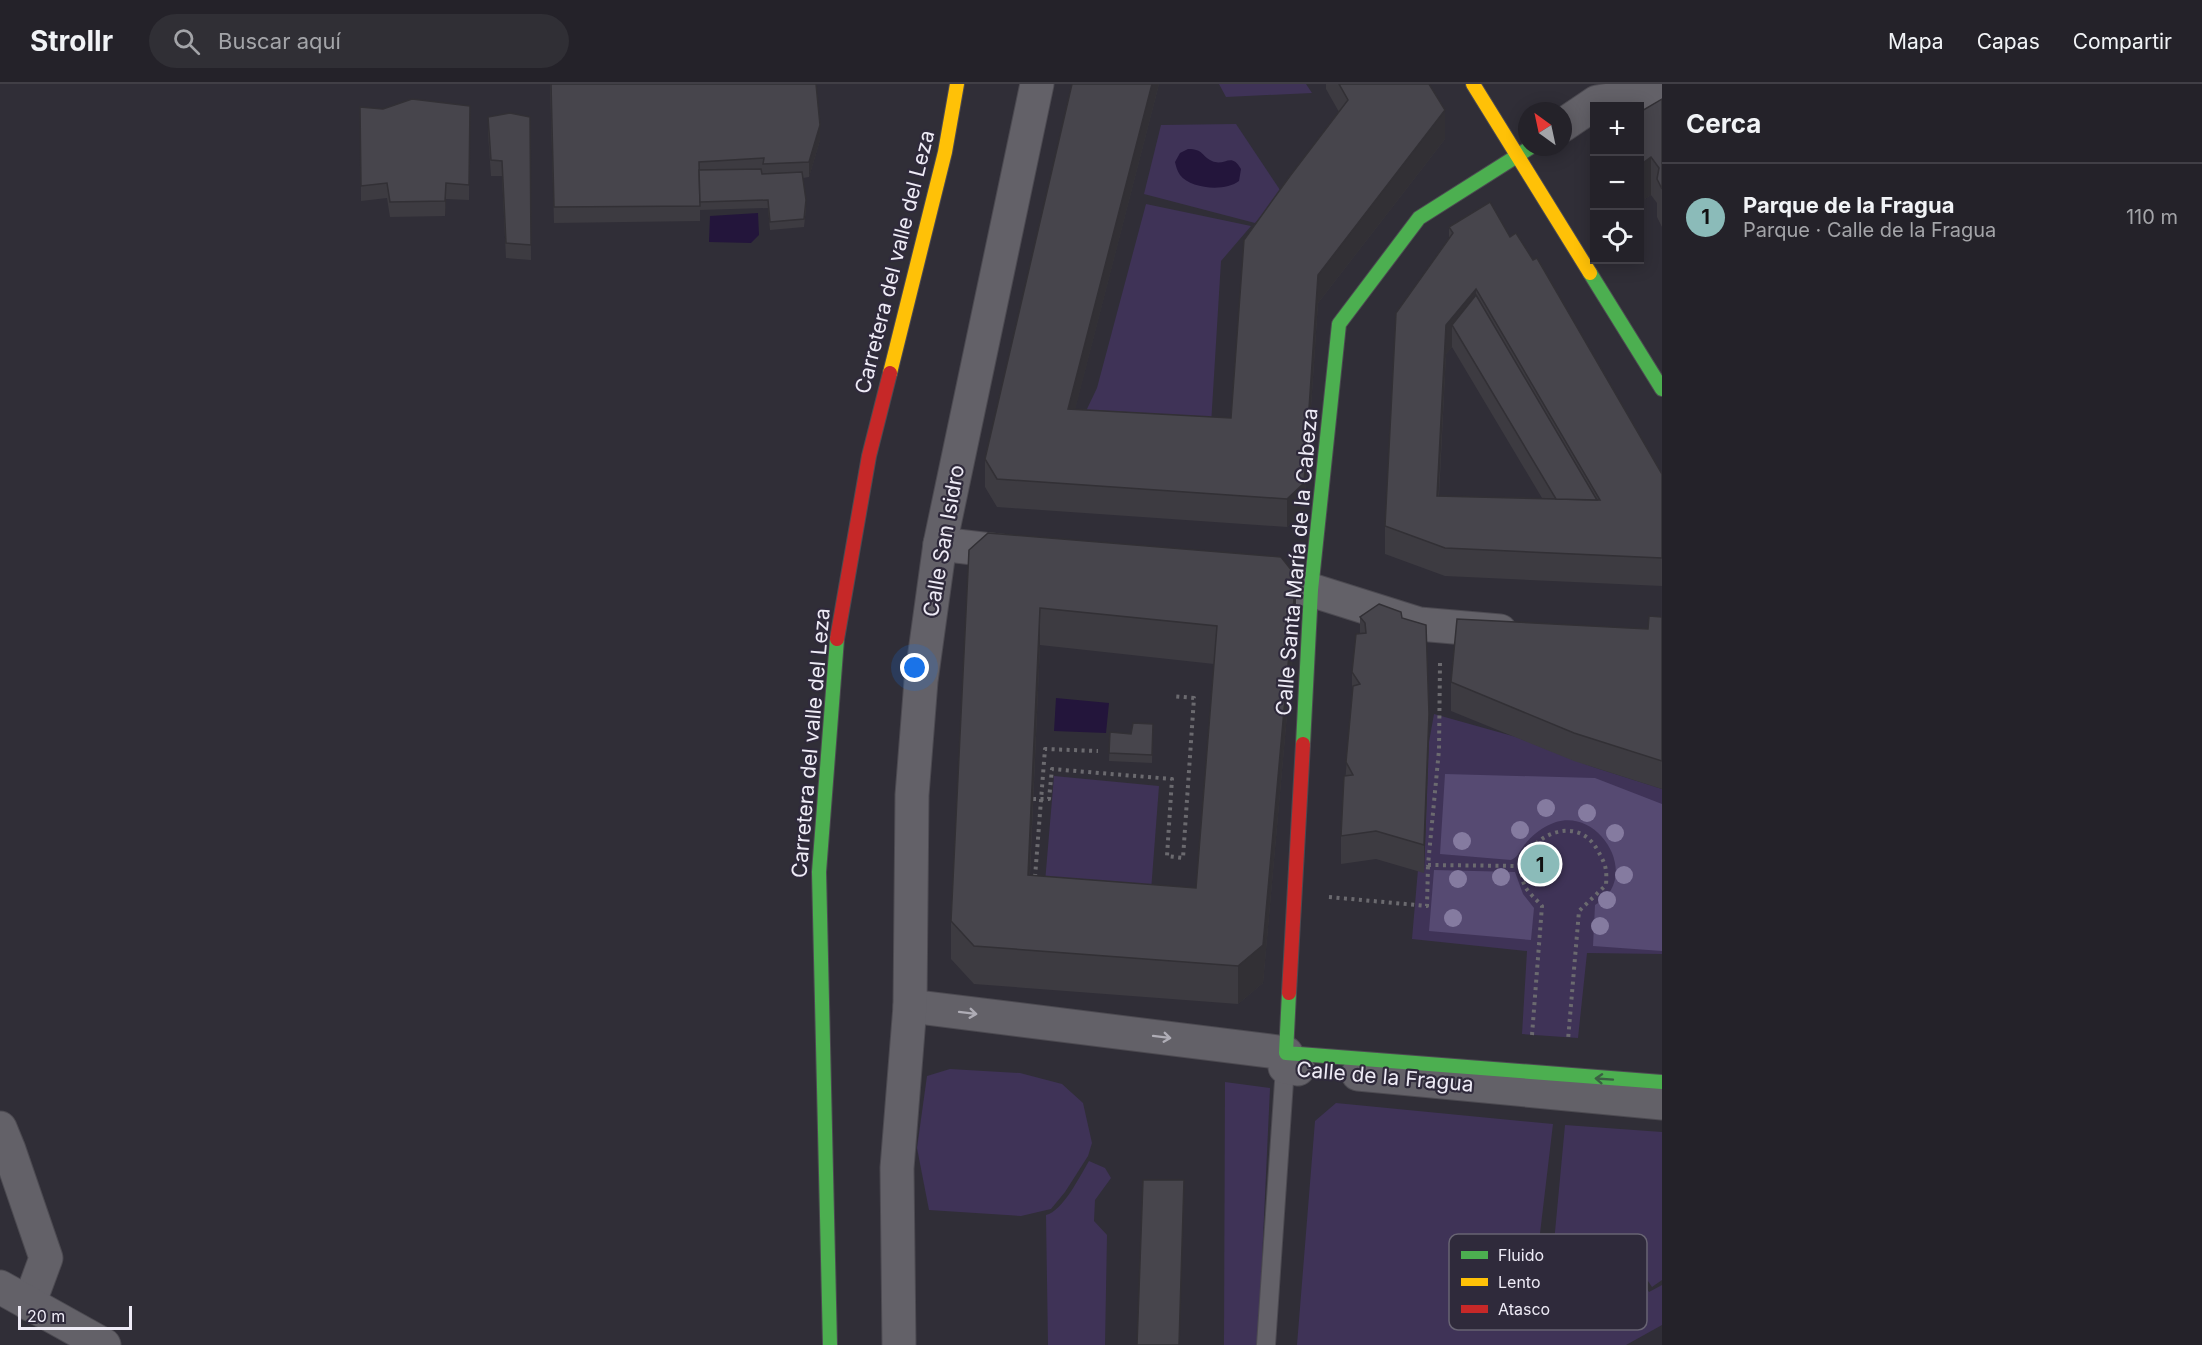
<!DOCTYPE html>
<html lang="es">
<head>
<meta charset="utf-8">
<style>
  :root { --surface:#242229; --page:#302f35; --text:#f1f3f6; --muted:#a3a4a8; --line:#413f46; --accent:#8bbbb9 }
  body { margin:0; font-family:Inter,sans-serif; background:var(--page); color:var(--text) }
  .controls { position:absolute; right:18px; top:18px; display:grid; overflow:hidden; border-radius:0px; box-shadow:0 3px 15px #0003 }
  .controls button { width:54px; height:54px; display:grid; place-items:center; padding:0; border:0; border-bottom:2px solid var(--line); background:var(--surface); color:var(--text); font:30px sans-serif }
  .compass { position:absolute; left:1518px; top:18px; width:54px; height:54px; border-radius:50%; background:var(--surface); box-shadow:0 3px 15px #0003; rotate:327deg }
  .scale { position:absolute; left:18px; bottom:15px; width:114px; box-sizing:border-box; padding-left:6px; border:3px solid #eeebf6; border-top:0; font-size:16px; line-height:21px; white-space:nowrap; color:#eeebf6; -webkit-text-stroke:4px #2f2a3b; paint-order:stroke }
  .you { position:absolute; left:915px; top:584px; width:21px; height:21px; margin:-15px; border:4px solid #fff; border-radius:50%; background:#1a73e8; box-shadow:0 0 0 9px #1a73e833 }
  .badge { display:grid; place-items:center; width:39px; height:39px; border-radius:50%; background:var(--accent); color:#111; font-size:20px; font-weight:700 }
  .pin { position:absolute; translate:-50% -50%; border:3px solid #fff; box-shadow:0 2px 6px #0006 }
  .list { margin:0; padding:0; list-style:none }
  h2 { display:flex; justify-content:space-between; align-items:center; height:78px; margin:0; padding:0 24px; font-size:26px }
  h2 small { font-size:20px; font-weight:400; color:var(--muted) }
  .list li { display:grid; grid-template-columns:39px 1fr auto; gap:18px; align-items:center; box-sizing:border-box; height:108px; padding:0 24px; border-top:2px solid var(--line) }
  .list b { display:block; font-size:22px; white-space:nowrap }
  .list p { margin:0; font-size:20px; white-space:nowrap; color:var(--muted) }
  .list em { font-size:20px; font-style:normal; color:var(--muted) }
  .icon { flex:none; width:33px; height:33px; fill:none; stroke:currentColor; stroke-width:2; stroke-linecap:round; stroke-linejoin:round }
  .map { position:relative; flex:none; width:1662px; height:1261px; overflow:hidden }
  header { display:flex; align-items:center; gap:36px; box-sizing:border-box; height:84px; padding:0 30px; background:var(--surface); border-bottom:2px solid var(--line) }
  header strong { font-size:28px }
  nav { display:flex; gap:33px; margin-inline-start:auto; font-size:21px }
  .search { width:420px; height:54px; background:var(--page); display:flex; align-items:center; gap:15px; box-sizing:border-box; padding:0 21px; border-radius:33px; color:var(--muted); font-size:22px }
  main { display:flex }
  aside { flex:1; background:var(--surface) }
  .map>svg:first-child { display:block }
</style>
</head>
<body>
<header>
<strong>Strollr</strong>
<div class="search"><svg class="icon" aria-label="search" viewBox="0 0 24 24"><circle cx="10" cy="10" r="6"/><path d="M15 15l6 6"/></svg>Buscar aquí</div>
<nav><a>Mapa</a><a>Capas</a><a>Compartir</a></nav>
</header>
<main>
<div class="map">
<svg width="1662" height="1261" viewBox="0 0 1662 1261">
  <rect width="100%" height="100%" fill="#302e37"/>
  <g fill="#3f3357">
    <polygon points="1219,0 1306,0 1312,9 1226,13"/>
    <polygon points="1236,40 1282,109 1255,139 1144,110 1161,41"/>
    <polygon points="1146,120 1251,142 1221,177 1210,357 1077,346 1097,304"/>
    <polygon points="1434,630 1516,653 1593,683 1662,705 1662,870 1587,869 1578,954 1522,950 1527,867 1412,855 1429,658"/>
    <polygon points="1054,692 1159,702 1149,833 1043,822"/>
    <polygon points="950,985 1020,989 1062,1000 1083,1019 1092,1059 1088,1072 1065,1108 1051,1125 1021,1132 929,1126 917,1064 927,992"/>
    <polygon points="1225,998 1270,1004 1258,1261 1224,1261"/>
    <polygon points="1336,1019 1553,1040 1536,1183 1638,1191 1649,1208 1662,1201 1662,1241 1626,1261 1297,1261 1315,1037"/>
    <polygon points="1565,1041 1662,1048 1662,1196 1652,1203 1642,1188 1552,1180"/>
    <path d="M1089,1077L1105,1084L1111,1094L1095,1116L1094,1137L1107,1151L1105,1261H1048L1046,1131C1063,1127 1080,1092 1089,1077Z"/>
  </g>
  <g fill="#564a72">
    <path d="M1445,690L1595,694L1662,720V867L1593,862L1595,821C1642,795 1601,724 1556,738C1544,742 1530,752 1523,763C1518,769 1518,773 1511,776L1440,770Z"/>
    <polygon points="1434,786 1515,788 1523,810 1534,824 1531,856 1429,847"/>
  </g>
  <g fill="#23153b">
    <path d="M1188,65C1204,65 1201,72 1212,77C1225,83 1231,67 1241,85L1239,97C1225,108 1191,105 1180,91C1177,87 1176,82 1175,78L1180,69Z"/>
    <polygon points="758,129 759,151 751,159 709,158 710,132"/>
    <polygon points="1056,614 1109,619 1106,649 1054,647"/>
  </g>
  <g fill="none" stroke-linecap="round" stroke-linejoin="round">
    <g stroke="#4c4a51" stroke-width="20">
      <polyline id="lane" points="1266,1261 1285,983"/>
    </g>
    <g stroke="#4c4a51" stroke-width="35">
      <g id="street">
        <polyline points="1563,41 1597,18 1662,8"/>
        <polyline points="940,460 1016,469"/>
        <polyline points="1285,502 1311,506 1419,540 1500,547"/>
        <polyline points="910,922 1286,969 1285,983 1298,985"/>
        <polyline points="1358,990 1662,1019"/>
        <polyline points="0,1044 9,1066 46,1174 29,1220"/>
        <polyline points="0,1203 104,1261"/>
        <polyline points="899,1261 897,1084 910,922 912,711 921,597 940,460 1037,0"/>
      </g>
    </g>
    <g stroke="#4c4a51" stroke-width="16">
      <g id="fast">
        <polyline points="1590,189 1662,305"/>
        <polyline points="1303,660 1311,506 1339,240 1419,134 1531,63"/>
        <polyline points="1289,909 1286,969 1662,998"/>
        <polyline points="830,1261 819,788 837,555"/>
      </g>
    </g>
    <g stroke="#4c4a51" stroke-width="16">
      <g id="slow">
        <polyline points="1473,0 1590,189"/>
        <polyline points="890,289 945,68 957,0"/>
      </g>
    </g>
    <g stroke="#4c4a51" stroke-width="16">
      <g id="jam">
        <polyline points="837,555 869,372 890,289"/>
        <polyline points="1289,909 1303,660"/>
      </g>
    </g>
    <g stroke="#6b6a6f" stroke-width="4" stroke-dasharray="3 4.5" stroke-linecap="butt">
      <polyline points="1440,579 1439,666 1428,781 1522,782"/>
      <polyline points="1033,715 1049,715 1052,685 1172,695 1167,772 1183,774 1194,614 1172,612"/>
      <polyline points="1035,793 1045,665 1098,667"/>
      <polyline points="1329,813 1427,822 1428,781"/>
      <path d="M1532,951L1542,822C1537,816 1527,808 1524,800C1509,763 1574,721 1598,767C1606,781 1607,785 1606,801L1579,827L1568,956"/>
    </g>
    <use href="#lane" stroke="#636168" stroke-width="18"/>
    <use href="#street" stroke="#636168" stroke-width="33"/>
    <use href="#fast" stroke="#4caf50" stroke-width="14"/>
    <use href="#slow" stroke="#ffc107" stroke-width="14"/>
    <use href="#jam" stroke="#c62828" stroke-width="14"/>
  </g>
  <g fill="#857ba0">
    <circle cx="1546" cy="724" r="9"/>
    <circle cx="1587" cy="729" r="9"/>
    <circle cx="1520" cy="746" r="9"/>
    <circle cx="1615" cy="749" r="9"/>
    <circle cx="1462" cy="757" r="9"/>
    <circle cx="1624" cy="791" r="9"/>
    <circle cx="1501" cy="793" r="9"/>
    <circle cx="1458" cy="795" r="9"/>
    <circle cx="1607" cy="816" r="9"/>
    <circle cx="1453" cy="834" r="9"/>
    <circle cx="1600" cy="842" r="9"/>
  </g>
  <g fill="#3d3b41" fill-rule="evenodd">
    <polygon points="550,0 820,56 809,93 803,94 806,124 804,143 770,146 768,124 700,126 700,116 700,137 554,139"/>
    <polygon points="1072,0 1159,0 1075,325 1231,334 1339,28 1326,5 1326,0 1429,0 1445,55 1318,219 1304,428 1287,443 997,423 985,403 985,375"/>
    <polygon points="1662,15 1662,143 1657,133 1657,119 1651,111 1640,118 1640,28"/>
    <polygon points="470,22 469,116 446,115 445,132 390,133 387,114 361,117 360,23 383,25"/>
    <polygon points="488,33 530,33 531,176 506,174 502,92 491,92 488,49"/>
    <path d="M1449,143L1510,153L1533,176L1662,390V502L1445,492L1385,470V442L1449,154ZM1452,263L1542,414L1439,412L1446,270Z"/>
    <path d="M969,466L1296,530L1263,899L1238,920L974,900L951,875V837ZM1040,561L1214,580L1196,804L1030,791Z"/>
    <polygon points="1379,520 1429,658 1424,789 1376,775 1341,780 1341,752 1352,609 1352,588 1360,550 1360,533"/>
    <polygon points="1662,533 1662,705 1574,677 1451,627 1451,598 1648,545"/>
    <polygon points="1153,640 1152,679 1109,677 1110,648 1131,650"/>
  </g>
  <g fill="#323035">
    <polygon points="1152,0 1159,0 1068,353 1068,325"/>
    <polygon points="1445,26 1445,55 1318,219 1304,428 1287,443 1287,415 1318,191"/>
    <polygon points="820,41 820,56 809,93 809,78"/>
    <polygon points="1651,73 1651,111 1640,118 1640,81"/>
    <polygon points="446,99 446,115 445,132 445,117"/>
    <polygon points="1476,205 1476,233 1452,241 1452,263 1446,270 1437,440 1437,412 1446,241"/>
    <polygon points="1296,492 1296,530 1263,899 1238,920 1238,882"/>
    <polygon points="1040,524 1040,561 1028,829 1028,791"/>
    <polygon points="1429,630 1429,658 1424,789 1424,761"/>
  </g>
  <g fill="#47454c" stroke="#323035" stroke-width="1.5" fill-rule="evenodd">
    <polygon points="551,0 816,0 820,41 809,78 763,80 764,74 699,78 700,122 554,123"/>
    <polygon points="1072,0 1152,0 1068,325 1231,334 1244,156 1290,92 1348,16 1339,0 1429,0 1445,26 1318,191 1304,399 1287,415 997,395 985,375"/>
    <polygon points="412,15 470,22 469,101 446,99 445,117 390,118 387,99 361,102 360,23 383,25"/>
    <polygon points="1662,15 1662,105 1657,95 1659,84 1651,73 1640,81 1640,28"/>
    <polygon points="510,29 530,33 531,161 506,159 502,77 491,76 488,33"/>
    <polygon points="761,85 762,90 802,88 806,116 804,135 770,138 768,116 700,118 699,86"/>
    <path d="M1490,118L1510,153L1516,149L1533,176L1537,174L1662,390V474L1445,464L1385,442L1396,229L1453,149L1449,143ZM1476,205L1600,416L1437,412L1446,241Z"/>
    <polygon points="1476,211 1597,416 1556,415 1452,241"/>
    <path d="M988,449L1281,473L1296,492L1263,861L1238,882L974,862L951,837L969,466ZM1040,524L1217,542L1196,804L1028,791Z"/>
    <polygon points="1379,520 1401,528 1402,534 1426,541 1429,630 1424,761 1376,747 1341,752 1344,692 1353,691 1346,678 1353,602 1360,600 1352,588 1356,550 1366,549 1365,539 1360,533"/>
    <polygon points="1649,532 1662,533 1662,677 1574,649 1451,598 1457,535 1648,545"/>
    <polygon points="1133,639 1153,640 1152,671 1109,669 1110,648 1131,650"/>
    <polygon points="1143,1096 1184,1096 1179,1261 1137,1261"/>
  </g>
  <defs><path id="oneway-shaft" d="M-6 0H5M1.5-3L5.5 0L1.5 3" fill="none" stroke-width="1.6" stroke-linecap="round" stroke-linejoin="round" transform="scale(1.5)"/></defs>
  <g stroke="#afadb6">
    <use href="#oneway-shaft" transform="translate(968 929) rotate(7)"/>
    <use href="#oneway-shaft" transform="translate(1162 953) rotate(7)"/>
  </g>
  <use stroke="#3b5f43" href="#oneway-shaft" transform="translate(1604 995) rotate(-176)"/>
  <g text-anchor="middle" stroke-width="4.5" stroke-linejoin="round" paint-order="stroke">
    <g font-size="21" fill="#eeebf6" stroke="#2f2a3b">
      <text transform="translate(895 178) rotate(-76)" y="7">Carretera del valle del Leza</text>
      <text transform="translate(944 457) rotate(-80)" y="7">Calle San Isidro</text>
      <text transform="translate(1297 478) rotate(-85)" y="7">Calle Santa María de la Cabeza</text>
      <text transform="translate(811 659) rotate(-85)" y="7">Carretera del valle del Leza</text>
      <text transform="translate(1385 993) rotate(5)" y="7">Calle de la Fragua</text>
    </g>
  </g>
  <rect x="1449" y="1150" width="198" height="96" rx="9" fill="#2f2a3b" stroke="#686473" stroke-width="1.5"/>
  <rect x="1461" y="1167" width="27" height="8" fill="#4caf50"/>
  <rect x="1461" y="1194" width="27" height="8" fill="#ffc107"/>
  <rect x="1461" y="1221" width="27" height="8" fill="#c62828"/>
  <g font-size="16" fill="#eeebf6">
    <text x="1498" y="1177">Fluido</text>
    <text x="1498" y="1204">Lento</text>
    <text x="1498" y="1231">Atasco</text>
  </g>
</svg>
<div class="controls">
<button>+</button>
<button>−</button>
<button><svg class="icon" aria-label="locate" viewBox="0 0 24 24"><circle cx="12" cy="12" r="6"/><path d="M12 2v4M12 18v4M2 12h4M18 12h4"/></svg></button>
</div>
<svg class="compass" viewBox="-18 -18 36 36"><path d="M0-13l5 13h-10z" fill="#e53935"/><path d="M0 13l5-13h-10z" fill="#a3a4a8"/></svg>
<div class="scale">20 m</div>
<div class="you"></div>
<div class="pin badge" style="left:1540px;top:780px">1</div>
</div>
<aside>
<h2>Cerca<small></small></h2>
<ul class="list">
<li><span class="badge">1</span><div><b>Parque de la Fragua</b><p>Parque · Calle de la Fragua</p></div><em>110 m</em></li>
</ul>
</aside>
</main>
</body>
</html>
